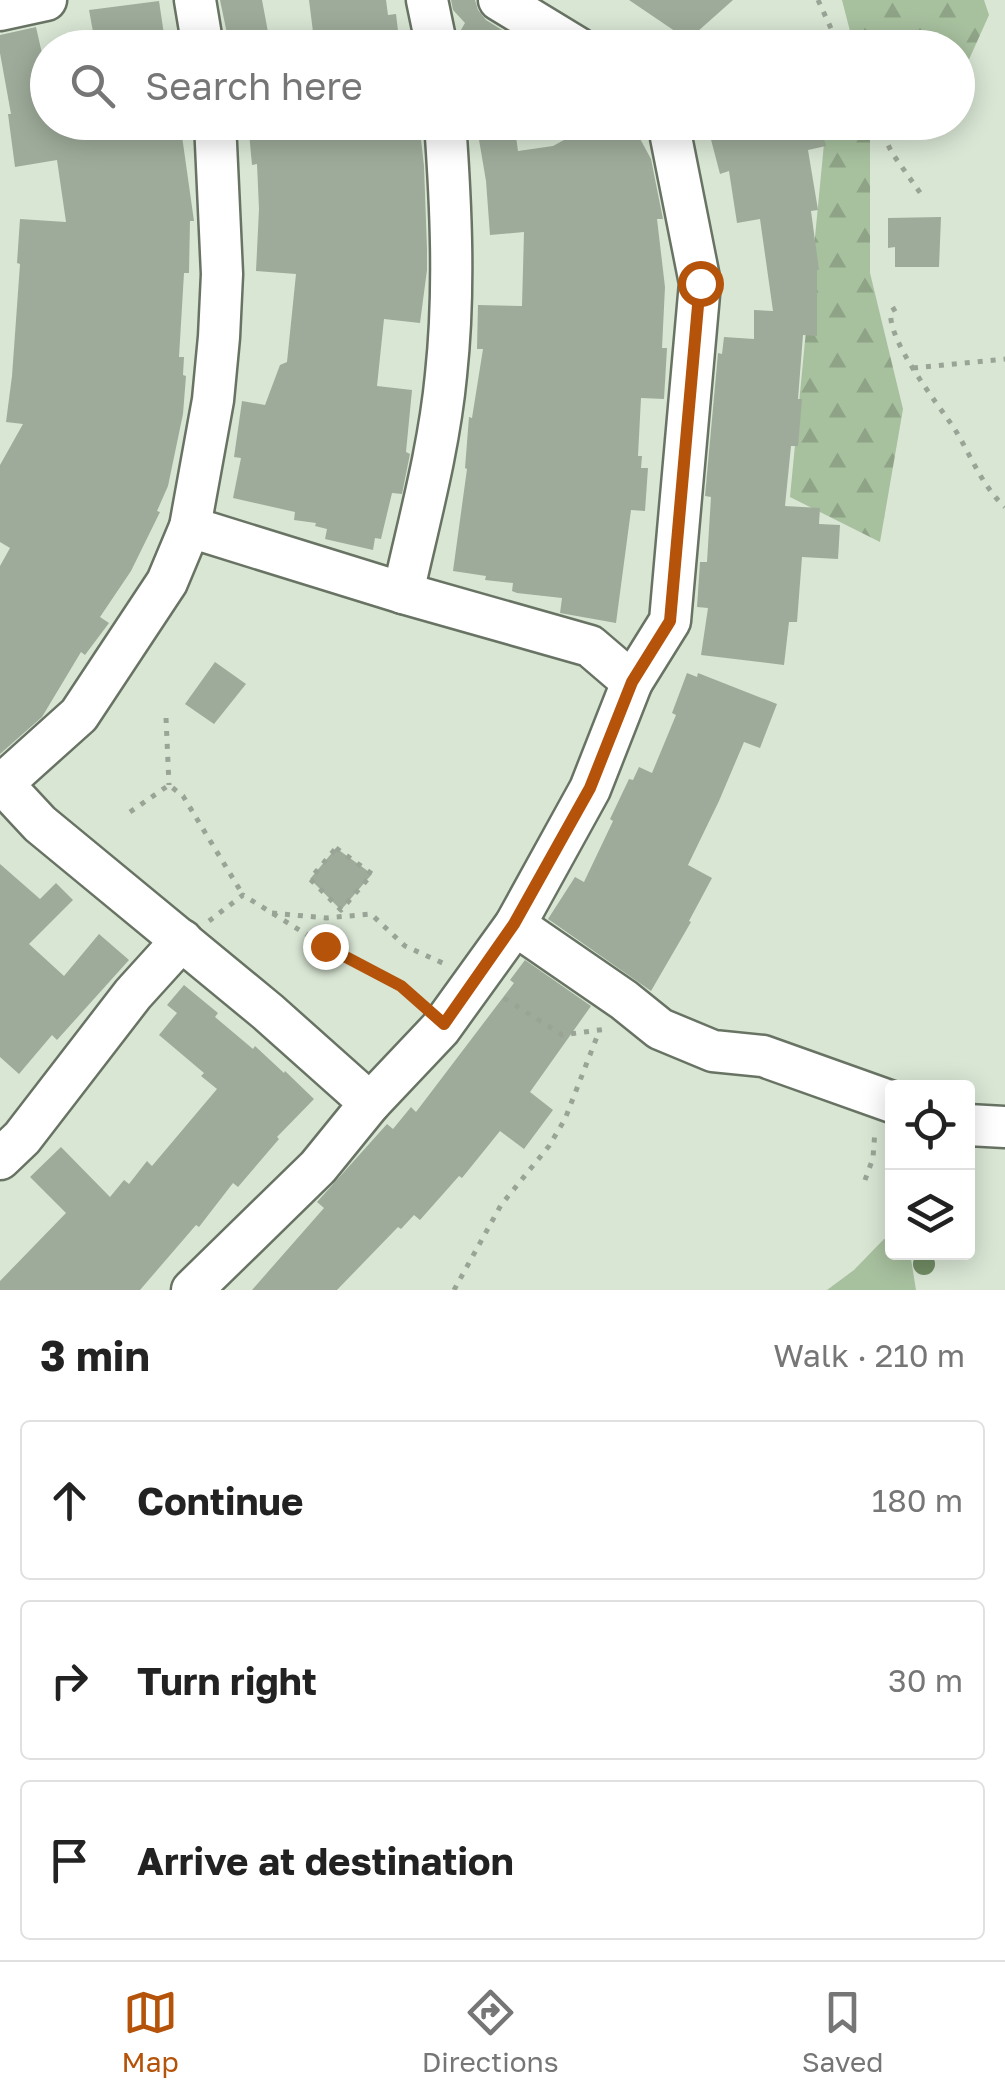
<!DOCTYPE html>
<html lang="en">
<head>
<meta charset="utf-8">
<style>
  :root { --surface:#fff; --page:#f2f2f2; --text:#222; --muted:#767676; --line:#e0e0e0; --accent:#b45309 }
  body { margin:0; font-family:"Golos Text",sans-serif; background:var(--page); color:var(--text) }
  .controls { position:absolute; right:30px; bottom:30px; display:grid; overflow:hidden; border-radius:10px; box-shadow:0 5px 25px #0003 }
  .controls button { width:90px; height:90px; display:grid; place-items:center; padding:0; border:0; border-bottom:2px solid var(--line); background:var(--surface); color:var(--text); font:50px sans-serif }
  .stop { position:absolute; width:30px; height:30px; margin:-22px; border:8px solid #b45309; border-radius:50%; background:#fff }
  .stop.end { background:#b45309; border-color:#fff; box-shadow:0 2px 10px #0008 }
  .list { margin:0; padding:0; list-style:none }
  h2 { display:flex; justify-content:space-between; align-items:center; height:130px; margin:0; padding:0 40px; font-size:42px }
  h2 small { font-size:32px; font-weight:400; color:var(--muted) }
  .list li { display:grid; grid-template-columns:65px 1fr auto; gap:30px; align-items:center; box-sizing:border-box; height:160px; margin:0 20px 20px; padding:0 20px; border:2px solid var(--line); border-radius:10px }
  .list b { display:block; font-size:38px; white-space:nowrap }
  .list em { font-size:32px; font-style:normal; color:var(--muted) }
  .icon { flex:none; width:55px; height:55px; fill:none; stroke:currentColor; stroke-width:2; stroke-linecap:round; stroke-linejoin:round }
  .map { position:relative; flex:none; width:1005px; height:1290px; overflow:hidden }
  .search { position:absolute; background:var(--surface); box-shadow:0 5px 25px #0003; left:30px; right:30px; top:30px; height:110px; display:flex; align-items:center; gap:25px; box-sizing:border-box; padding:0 35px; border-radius:55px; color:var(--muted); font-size:38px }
  .sheet { height:670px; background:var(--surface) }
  nav { display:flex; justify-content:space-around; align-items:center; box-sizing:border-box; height:140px; border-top:2px solid var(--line); background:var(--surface); font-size:28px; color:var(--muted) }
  nav a { display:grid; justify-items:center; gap:5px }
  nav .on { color:var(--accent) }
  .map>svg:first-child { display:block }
</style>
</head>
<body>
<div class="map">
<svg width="1005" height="1290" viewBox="0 0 1005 1290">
  <defs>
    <pattern id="forest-firs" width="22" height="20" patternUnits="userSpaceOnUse" patternTransform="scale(2.5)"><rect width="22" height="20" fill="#a7c09e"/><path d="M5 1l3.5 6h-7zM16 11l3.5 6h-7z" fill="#8fa487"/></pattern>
  </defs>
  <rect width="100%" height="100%" fill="#d9e6d4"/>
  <polygon fill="#a7c09e" points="884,1239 892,1241 892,1252 910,1253 916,1290 827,1290 854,1270"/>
  <g fill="url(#forest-firs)">
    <polygon points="842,0 984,0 989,15 958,84 958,48 867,47 852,39"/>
    <polygon points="826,123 870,123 870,273 903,409 880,542 790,497"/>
  </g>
  <g fill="#9eab9a">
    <polygon points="220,0 262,0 271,48 230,48"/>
    <polygon points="309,0 386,0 388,15 396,14 400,48 315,48"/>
    <polygon points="451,0 475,0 478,10 486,20 531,48 515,48 502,32 504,48 469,48 460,42 458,35 465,23 453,10"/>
    <polygon points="629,0 733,0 688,40"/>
    <polygon points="159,1 166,48 96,48 89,10"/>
    <polygon points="36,27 48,80 48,122 180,122 194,221 190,221 189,273 184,273 179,357 184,357 183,375 186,376 183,414 168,486 157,511 160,512 131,571 100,617 109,623 85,655 81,652 42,717 0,754 0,566 10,548 0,542 0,465 23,424 6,422 12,376 20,264 17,263 20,219 66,222 57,160 15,167 8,114 11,114 0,53 0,35"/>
    <polygon points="248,122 419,122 424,166 427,249 427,270 420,323 384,319 377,386 412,390 406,452 410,454 402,494 392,493 381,539 375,538 373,550 325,539 327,529 315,526 316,523 294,520 295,512 233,498 241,458 234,457 242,401 265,405 280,365 287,362 296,274 256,271 259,209 257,164 252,165"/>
    <polygon points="476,122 514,122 518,151 553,146 597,122 631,122 651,159 663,219 657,219 665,287 662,348 667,348 664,399 641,398 638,456 642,456 641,468 648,468 645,511 631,510 616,623 560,613 562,598 517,593 512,591 513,583 485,580 486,576 453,571 467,469 465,468 469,417 472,418 483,349 477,349 478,305 522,306 524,232 490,235 486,181"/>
    <polygon points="713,122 820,122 826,146 808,150 818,210 811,211 819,270 817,270 817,336 803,335 798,399 802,399 798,446 791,446 785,506 820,508 819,524 840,525 838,559 802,557 797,622 789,622 784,665 701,655 708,608 697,607 700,562 707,562 711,497 705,496 718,353 722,354 724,337 754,339 754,310 773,311 760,219 737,223 729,171 720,174 709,132 716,130"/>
    <polygon points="941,217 939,267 895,267 895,247 888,248 888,218"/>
    <polygon points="215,662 246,684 214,724 185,704"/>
    <polygon points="687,673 697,677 698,673 777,704 760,748 744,742 719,801 688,865 712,878 689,921 691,922 651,991 548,919 575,877 584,882 613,821 610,819 629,779 633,780 639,767 652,773 676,715 672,713"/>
    <polygon points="336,848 372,874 341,910 310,879"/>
    <polygon points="0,864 40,899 56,883 73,900 29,944 64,976 99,934 129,960 57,1040 52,1035 19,1074 0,1057"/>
    <polygon points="525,960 591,1006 530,1092 553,1110 524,1149 500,1131 462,1178 459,1176 420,1220 414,1215 401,1229 398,1227 337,1290 252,1290 324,1208 317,1202 387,1124 393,1129 411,1107 416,1112 514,983 510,980"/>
    <polygon points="184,985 218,1013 215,1017 253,1049 255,1046 284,1073 285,1071 314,1099 277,1137 279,1139 238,1187 233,1183 199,1227 196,1225 140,1290 0,1290 0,1281 66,1213 30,1177 61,1147 110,1197 124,1180 129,1184 147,1161 152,1166 217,1089 201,1076 204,1073 159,1035 177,1013 167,1005"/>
  </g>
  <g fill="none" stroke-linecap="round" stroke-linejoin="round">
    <g stroke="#687364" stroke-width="45">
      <g id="minor">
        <polyline points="195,0 203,48"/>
        <polyline points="427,0 437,48"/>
        <polyline points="499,0 578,48"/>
        <polyline points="0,10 46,0"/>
        <polyline points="190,527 403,593 590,646 632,682 590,789 515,925 440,1029 370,1103"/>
        <path d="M403,593C419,521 439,449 446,375C455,291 451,206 445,122"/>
        <polyline points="632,682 670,621 700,283 668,122"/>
        <polyline points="0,781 40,824 268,1012 370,1103 318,1167 192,1290"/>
        <polyline points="0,786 79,715 167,582 190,527 213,400 219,337 222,274 215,122"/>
        <polyline points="515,925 624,1000 660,1029 713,1051 763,1056 892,1102"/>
        <polyline points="968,1125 1005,1127"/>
        <polyline points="0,1159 22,1138 133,994 182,940"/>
      </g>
    </g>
    <g stroke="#9aa496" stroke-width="5" stroke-dasharray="5 8" stroke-linecap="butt">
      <polyline points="818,0 840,48"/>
      <polyline points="877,122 892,153 921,194"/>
      <path d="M896,308L891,311C886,339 937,403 954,428C971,455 981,485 1005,507"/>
      <polyline points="913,368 1005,359"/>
      <polyline points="166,718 169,785"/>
      <polyline points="130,812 169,785 183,796 243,895"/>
      <polygon points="336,848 372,874 341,910 310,879"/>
      <polyline points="272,913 326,918 371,914 405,946 447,965"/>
      <polyline points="209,921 243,895 325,946 401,986 419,1002"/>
      <polyline points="504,998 562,1035 607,1029"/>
      <polyline points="865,1180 873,1158 875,1130"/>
      <polyline points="454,1290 501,1205 549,1146 565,1119 600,1029"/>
    </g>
    <use href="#minor" stroke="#fff" stroke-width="40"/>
  </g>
  <circle fill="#728d65" cx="924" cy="1264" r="11"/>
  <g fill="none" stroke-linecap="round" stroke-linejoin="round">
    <polyline stroke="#b45309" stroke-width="12" points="325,946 401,986 444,1024 514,924 590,788 632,682 670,621 700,283"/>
  </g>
</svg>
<div class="controls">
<button><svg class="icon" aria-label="locate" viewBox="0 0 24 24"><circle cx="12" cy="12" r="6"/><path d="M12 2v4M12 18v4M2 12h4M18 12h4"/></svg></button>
<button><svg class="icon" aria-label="layers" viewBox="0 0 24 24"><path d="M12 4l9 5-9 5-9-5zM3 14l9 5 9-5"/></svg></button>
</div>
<div class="stop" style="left:700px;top:283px"></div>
<div class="stop end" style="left:325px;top:946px"></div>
<div class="search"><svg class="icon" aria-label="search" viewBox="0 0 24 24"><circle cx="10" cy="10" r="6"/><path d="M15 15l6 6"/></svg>Search here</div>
</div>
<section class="sheet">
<h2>3 min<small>Walk · 210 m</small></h2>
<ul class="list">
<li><svg class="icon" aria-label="ahead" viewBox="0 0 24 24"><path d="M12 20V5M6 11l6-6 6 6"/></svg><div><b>Continue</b></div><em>180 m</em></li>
<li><svg class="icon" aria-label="right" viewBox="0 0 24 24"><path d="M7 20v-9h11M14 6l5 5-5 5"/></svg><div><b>Turn right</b></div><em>30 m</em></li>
<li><svg class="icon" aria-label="arrive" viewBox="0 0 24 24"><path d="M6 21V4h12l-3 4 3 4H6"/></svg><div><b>Arrive at destination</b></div></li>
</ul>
</section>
<nav>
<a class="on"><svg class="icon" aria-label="map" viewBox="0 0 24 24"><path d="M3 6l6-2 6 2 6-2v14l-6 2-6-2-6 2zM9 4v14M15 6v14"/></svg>Map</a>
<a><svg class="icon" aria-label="directions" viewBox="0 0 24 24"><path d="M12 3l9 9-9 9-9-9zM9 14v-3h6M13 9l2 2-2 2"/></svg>Directions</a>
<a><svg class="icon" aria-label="saved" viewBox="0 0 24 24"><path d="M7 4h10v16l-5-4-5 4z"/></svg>Saved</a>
</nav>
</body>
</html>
